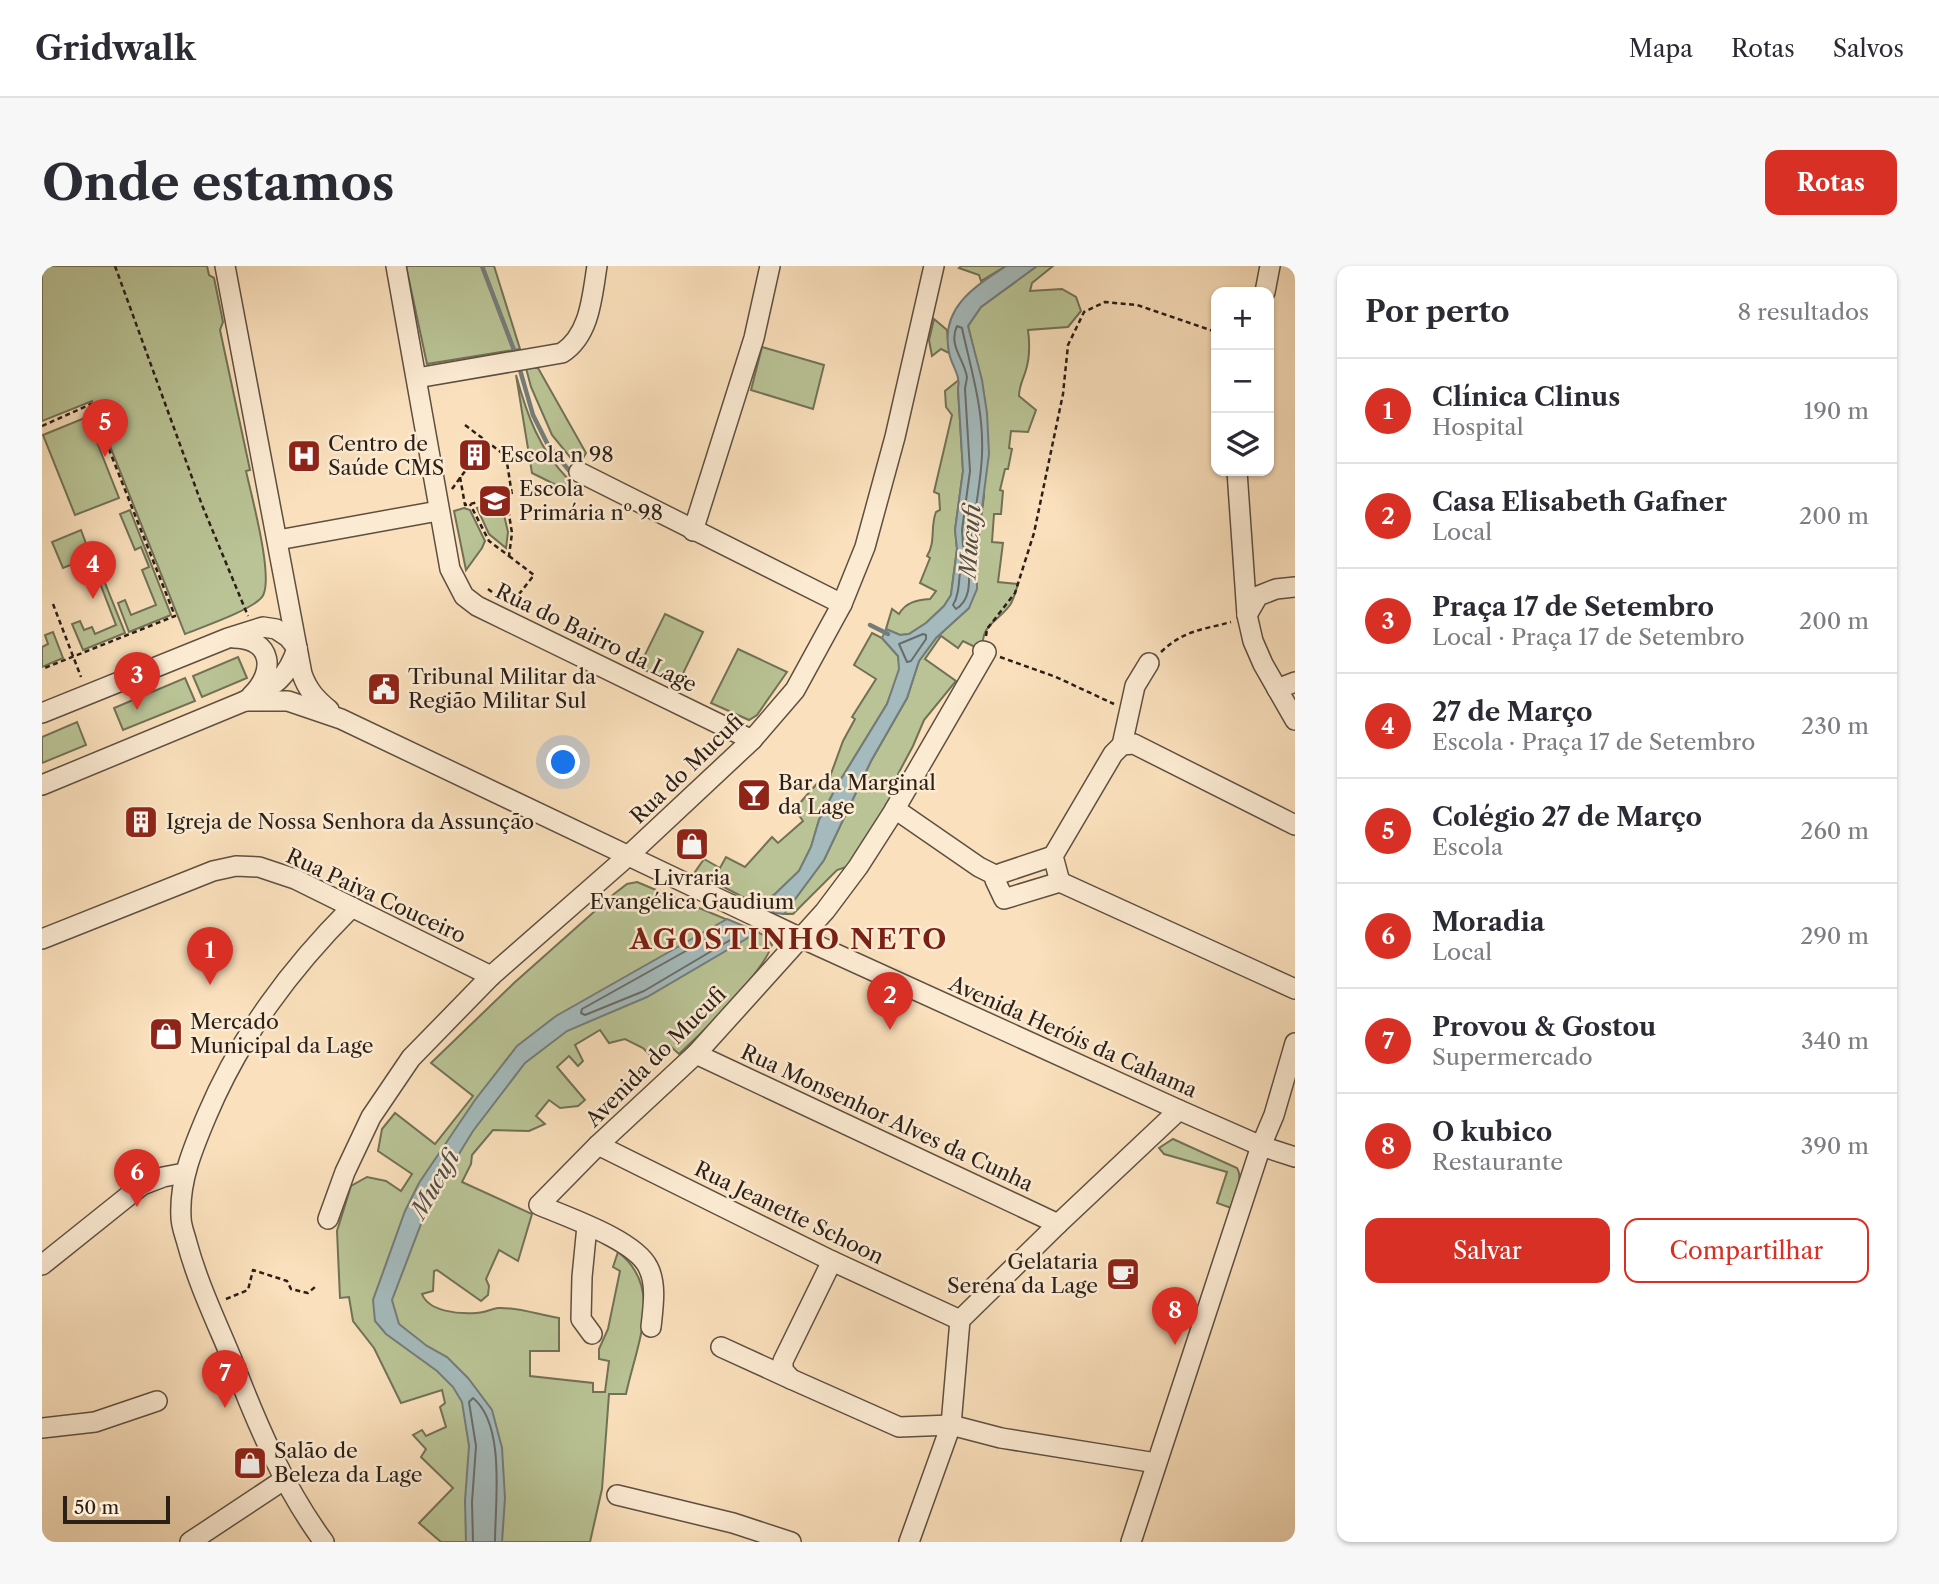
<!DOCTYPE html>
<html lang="pt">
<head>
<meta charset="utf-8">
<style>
  :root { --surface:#fff; --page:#f7f7f7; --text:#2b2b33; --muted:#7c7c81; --line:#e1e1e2; --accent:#d93025 }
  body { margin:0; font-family:"Libre Caslon Text",serif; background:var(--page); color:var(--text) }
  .controls { position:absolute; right:21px; top:21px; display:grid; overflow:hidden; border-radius:14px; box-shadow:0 2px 5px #0004 }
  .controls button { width:63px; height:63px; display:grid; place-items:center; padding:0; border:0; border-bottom:2px solid var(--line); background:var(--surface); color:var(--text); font:35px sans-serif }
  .scale { position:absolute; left:21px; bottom:18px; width:107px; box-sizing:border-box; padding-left:7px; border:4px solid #2b1f18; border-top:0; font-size:19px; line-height:24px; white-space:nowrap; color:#2b1f18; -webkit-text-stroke:5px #fcebd3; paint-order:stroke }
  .you { position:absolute; left:522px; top:497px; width:24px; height:24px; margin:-18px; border:5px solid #fff; border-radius:50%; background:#1a73e8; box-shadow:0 0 0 10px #1a73e833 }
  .badge { display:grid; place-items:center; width:46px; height:46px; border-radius:50%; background:var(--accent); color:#fff; font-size:23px; font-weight:700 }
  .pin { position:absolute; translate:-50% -58px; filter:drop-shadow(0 2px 4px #0008) }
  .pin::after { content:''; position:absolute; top:37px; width:24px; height:21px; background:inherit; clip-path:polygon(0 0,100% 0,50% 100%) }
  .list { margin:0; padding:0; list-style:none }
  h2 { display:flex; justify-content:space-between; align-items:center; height:91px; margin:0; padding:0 28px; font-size:30px }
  h2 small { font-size:23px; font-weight:400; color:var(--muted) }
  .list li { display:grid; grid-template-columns:46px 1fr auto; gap:21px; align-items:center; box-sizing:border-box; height:105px; padding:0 28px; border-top:2px solid var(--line) }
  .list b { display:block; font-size:26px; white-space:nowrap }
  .list p { margin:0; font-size:23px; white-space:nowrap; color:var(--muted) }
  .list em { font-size:23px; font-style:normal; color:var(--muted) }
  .actions { display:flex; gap:14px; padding:21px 28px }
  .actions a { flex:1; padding:16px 0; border:2px solid var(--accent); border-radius:14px; text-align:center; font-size:24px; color:var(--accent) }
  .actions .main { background:var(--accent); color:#fff }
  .icon { flex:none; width:38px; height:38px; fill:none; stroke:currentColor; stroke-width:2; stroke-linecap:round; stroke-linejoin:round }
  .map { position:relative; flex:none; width:1253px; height:1276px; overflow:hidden; border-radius:14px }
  header { display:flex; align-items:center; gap:42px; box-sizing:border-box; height:98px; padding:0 35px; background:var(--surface); border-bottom:2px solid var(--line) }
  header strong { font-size:33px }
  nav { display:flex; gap:38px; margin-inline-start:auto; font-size:24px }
  .intro { display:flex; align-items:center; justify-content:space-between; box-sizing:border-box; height:168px; padding:0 42px }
  h1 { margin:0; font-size:49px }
  .button { padding:18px 32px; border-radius:14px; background:var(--accent); color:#fff; font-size:24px; font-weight:700 }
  main { display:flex; gap:42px; padding:0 42px }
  aside { flex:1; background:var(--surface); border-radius:14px; box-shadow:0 2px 5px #0004 }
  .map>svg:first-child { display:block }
</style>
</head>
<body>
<header>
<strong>Gridwalk</strong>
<nav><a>Mapa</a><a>Rotas</a><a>Salvos</a></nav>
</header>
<div class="intro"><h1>Onde estamos</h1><a class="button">Rotas</a></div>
<main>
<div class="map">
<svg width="1253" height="1276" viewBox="0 0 1253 1276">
  <rect width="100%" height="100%" fill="#fae0bc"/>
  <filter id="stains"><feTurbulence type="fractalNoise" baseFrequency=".00286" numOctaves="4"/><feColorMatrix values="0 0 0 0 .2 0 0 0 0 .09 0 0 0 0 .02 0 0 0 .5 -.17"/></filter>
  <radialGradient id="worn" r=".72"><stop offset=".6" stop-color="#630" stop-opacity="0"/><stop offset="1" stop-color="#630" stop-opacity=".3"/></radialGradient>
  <g fill="#b9c395" stroke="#727156" stroke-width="2">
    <path d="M0,0H165L167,9L172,12L181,56L178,64L208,204L204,205C209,228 233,315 220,331C210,344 160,361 143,368L50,135L0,155Z"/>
    <polygon points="364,0 452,0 478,83 385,98"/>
    <polygon points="919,0 964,0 939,15 937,9 917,2"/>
    <path d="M995,0H1011L990,17L988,25L1020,23L1034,31L1039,45L1026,61L986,64C988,79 988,93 983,107C980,116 977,121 977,130L994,144L986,166L969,165L967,182L970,183L966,203H963L958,224L961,225L959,248H952L950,276L961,277L956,316L976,318C974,324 972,333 968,339C955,357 938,358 941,385L921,375L916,382L899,370L883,393L914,415L882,454L871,480L856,508V528L833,567L823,572L807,600L795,604L751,648H742L782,594L829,495L865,432L877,395L894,372L927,342L942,230L932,85L926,60L939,41Z"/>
    <polygon points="892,53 905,64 907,87 899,83 890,90 887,74"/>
    <polygon points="720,81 782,99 771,143 709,124"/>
    <polygon points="484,102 496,102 544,187 536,201 510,169 489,121"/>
    <path d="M474,109C485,149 497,183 526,213L524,224L490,207Z"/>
    <path d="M918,113L916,123L921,205L913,264L915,283L909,329L902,340L884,357L867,368L858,369L844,363L850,343L857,348C864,336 875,334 888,333L894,325L878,317L888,292L885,290C894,276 888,261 894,246L898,244L897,228L892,226L910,149L904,141L903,125Z"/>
    <polygon points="45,151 77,232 33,249 1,169"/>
    <polygon points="459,236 466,266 464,282 447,268 435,242"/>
    <polygon points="422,242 428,244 443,275 440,282 424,304 412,245"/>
    <polygon points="88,244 129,349 87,366 76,337 83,334 89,349 114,339 100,304 107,301 99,281 93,284 78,248"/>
    <polygon points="39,264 49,291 21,302 10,276"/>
    <polygon points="55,297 83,367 41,384 30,358 38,355 42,364 50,361 53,368 74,359 51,299"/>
    <polygon points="623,348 661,366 635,420 597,401"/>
    <polygon points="11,366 21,392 0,401 0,381 6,378 3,369"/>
    <polygon points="830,367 840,372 856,390 858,403 845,438 796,518 777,554 769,581 757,605 733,628 716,639 653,606 662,593 678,602 684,591 703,601 730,571 736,577 761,555 756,548 757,538 779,513 786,516 801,475 813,453 810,451 834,413 812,399"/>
    <polygon points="696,383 745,406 715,449 707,454 669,437"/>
    <polygon points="196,391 205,412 160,431 151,410"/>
    <polygon points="143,412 153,435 81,464 72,442"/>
    <polygon points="35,456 44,479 0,497 0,471"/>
    <path d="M595,616L722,669L730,679C720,708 661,766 637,788L627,779L613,794L601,782L583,773L567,777L558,764L533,779L541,795L536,800L527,790L515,801L543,834L536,840L518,842L507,834L494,850L503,858L487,865L451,864L430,889L429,898L420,916L490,948L476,995L457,984L444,1013L447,1020L446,1029L439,1035L395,1004L392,1005L391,1025L380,1028C387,1046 417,1048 434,1047C442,1047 449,1043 456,1042C476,1041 497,1049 517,1052V1085H488V1110L551,1117V1126H563L567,1095L557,1093V1083L566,1063L578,1005L571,1001L576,986C623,1022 594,1080 584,1128H567L560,1223L548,1276H399L377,1257L411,1222L379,1191L384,1183L371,1169L380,1164L384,1170L404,1161L398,1141L403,1137L400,1124L359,1137L332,1082L311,1055L307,1031L298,1032L295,965L309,920L325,911L344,915L359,925L370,908L336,885L340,863L353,847L393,878L431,830L389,797L472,717L572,628L585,618Z"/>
    <path d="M1131,873L1195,902C1202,914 1193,930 1189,942L1175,937L1185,906L1122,888L1117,882Z"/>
  </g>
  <g fill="#a4babc" stroke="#747c7a" stroke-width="2">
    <path d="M964,0H995L939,41L926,60L940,114L945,147L947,188L935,280V323L927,342L894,372L877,395L865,432L829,495L782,594L742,648L732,647L716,639L733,628L757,605L769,581L777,554L796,518L845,438L857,403L856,390L840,372L844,363L858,369L867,368L884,357L902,340L909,329L915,283L913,264L921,205L916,123C919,108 909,100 907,86C898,42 932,21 964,0Z"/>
    <polygon points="685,653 716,666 605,731 525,765 483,797 431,865 387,937 350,1034 357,1058 385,1080 405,1091 426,1112 450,1144 460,1182 463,1232 460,1276 424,1276 423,1235 427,1180 420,1136 411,1121 395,1105 344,1068 333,1055 331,1034 363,945 377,917 433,834 475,780 514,750"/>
  </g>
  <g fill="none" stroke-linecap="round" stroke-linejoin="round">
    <g stroke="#686c6a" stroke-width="2">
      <path d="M915,60L920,62C929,104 942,144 940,188C939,218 932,249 928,279L925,282L921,280L920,264L928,205L923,123C923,122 925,112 925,111C922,93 906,79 915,60Z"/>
      <path d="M922,288L927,291C926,308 932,332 914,343L911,339C920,324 915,304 922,288Z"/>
      <polygon points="881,368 884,369 884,373 869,395 865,396 857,378"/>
      <polygon points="685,662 694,665 695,670 602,725 543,749 539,747 540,743"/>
      <path d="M431,1276L430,1236L434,1180L427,1136L431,1132C464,1159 453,1237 453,1276"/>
    </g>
    <g stroke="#747c7a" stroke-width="4.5">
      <polyline points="440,0 472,84"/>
      <polyline points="478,104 491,149 506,179 530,208"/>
      <polyline points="828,359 846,368"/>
    </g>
    <g stroke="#5f4f41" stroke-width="22">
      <g id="minor">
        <path d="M183,0L260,408C266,425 274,433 287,444"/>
        <polyline points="354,0 408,303 422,330 435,340 710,474"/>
        <polyline points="1223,26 1228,0"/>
        <path d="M375,112L520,87C548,69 550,31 555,0"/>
        <polyline points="1195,205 1205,349 1211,375 1221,398 1253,454"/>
        <polyline points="537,206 800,338"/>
        <polyline points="651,265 712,72 728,0"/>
        <polyline points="236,274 396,245"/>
        <polyline points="1205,349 1216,330 1234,323 1253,321"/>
        <path d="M192,372C231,373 234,406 209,430"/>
        <polyline points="1235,423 1253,416"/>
        <polyline points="203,435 246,435 299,453 759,672 1137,844 1219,880 1253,891"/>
        <polyline points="0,447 186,372 221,361 234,363 246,371 255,382"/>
        <polyline points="1080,479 1093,420 1107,397"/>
        <path d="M0,519L203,435C231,420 245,414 255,382"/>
        <polyline points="853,543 937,601 955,610"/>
        <polyline points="1253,559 1092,478 1080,479 1071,488 1011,590 1018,616 1253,723"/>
        <polyline points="1011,590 960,607 955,610 953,614 962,633 1018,616"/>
        <polyline points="0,673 171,605 194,600 217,601 253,613 449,710"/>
        <polyline points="654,788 1016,958"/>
        <polyline points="556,879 790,995 918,1054"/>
        <polyline points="286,953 303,906 329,851 369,792 449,710 586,590 710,474 753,424 800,338 823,281 853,171 892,0"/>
        <polyline points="545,960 540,1011 539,1053 550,1068"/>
        <polyline points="790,995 741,1095 741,1104 749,1113 857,1161 909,1159 959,1172 1114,1197"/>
        <polyline points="0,999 100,919 121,911 142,907"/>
        <path d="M609,1061C611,1042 615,1018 606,1001C593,974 525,951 497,939L556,879L654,788L783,645L816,601L850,548L944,386L941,385"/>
        <polyline points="679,1081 749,1113"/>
        <polyline points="0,1162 53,1156 115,1135"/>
        <polyline points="575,1229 691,1257 749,1276"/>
        <polyline points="148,1276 243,1213"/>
        <path d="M282,1276C242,1222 215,1158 191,1096C175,1057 156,1018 145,977C143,969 139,960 139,951C137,915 151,882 165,849C199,769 248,703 310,641"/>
        <polyline points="867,1276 909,1159 918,1054 1016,958 1137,844"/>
        <polyline points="1089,1276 1219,880 1232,849 1253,777"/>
      </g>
    </g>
    <g stroke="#2b1f18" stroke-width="2.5" stroke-dasharray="5 3.5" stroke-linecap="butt">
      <polyline points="73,0 160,239 206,350"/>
      <polyline points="423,159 464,190 470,229 464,230"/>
      <polyline points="0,160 49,138 133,350 0,403"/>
      <polyline points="418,211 423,239 428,238 464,230 470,267 467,290 447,275 428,238"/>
      <polyline points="410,223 426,201"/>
      <polyline points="467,290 492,309 470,337"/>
      <polyline points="446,323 457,331"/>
      <polyline points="11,338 39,411"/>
      <polyline points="944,370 945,363 973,327 992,267 1021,128 1026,79 1042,46 1063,36 1095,39 1174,66"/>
      <path d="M1119,386C1142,364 1160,364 1189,356"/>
      <polyline points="958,391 1014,411 1072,438"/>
      <polyline points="184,1033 206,1024 211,1004 245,1015 249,1023 266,1027 273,1021"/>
    </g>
    <use href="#minor" stroke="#fcebd3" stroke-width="19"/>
  </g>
  <defs>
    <g id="building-square" transform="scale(1.75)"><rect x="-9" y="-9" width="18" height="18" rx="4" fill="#8f2418" stroke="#fcebd3"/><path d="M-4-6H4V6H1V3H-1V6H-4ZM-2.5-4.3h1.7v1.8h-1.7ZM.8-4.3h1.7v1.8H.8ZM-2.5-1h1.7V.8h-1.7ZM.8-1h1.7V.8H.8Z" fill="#fff"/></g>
    <g id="hospital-square" transform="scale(1.75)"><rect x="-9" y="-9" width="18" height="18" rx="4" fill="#8f2418" stroke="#fcebd3"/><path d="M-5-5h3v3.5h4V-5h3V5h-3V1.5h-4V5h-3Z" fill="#fff"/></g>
    <g id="school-square" transform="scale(1.75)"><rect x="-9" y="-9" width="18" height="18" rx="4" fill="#8f2418" stroke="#fcebd3"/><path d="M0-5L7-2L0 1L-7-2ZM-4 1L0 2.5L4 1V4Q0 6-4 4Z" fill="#fff"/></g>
    <g id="civic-square" transform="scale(1.75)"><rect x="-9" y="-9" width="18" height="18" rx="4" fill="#8f2418" stroke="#fcebd3"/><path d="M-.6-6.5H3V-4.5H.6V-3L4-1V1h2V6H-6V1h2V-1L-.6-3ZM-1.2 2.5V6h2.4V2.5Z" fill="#fff"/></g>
    <g id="bar-square" transform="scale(1.75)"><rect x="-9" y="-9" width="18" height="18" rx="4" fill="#8f2418" stroke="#fcebd3"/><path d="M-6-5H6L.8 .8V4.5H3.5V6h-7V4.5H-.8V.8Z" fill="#fff"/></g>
    <g id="shop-square" transform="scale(1.75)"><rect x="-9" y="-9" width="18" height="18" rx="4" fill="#8f2418" stroke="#fcebd3"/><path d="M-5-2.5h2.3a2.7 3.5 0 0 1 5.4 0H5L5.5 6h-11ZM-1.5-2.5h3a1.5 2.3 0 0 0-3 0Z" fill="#fff"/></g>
    <g id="cafe-square" transform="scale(1.75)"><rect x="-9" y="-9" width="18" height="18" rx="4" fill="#8f2418" stroke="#fcebd3"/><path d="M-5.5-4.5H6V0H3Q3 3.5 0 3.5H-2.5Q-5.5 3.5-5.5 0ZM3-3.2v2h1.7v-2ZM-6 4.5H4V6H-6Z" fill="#fff"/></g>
  </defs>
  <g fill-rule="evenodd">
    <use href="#building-square" x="433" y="189"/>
    <use href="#hospital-square" x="262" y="190"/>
    <use href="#school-square" x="453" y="235"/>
    <use href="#civic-square" x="342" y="423"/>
    <use href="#bar-square" x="712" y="529"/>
    <use href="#building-square" x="99" y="556"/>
    <use href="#shop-square" x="650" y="578"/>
    <use href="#shop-square" x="124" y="768"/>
    <use href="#cafe-square" x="1081" y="1008"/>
    <use href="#shop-square" x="208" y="1197"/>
  </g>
  <g text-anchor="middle" stroke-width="5" stroke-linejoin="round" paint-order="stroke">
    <g font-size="21" fill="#2b1f18" stroke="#fcebd3" text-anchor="start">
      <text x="286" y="185">Centro de<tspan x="286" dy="24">Saúde CMS</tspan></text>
      <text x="458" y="196">Escola n 98</text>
      <text x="477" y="230">Escola<tspan x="477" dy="24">Primária nº 98</tspan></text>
      <text x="366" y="418">Tribunal Militar da<tspan x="366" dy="24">Região Militar Sul</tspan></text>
      <text x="736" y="524">Bar da Marginal<tspan x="736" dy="24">da Lage</tspan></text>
      <text x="124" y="563">Igreja de Nossa Senhora da Assunção</text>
      <text x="650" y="619" text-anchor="middle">Livraria<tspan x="650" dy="24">Evangélica Gaudium</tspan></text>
      <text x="148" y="763">Mercado<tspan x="148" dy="24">Municipal da Lage</tspan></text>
      <text x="1056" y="1003" text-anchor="end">Gelataria<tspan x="1056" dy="24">Serena da Lage</tspan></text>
      <text x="232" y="1192">Salão de<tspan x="232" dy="24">Beleza da Lage</tspan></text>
    </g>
    <g font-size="21" fill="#2b1f18" stroke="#fcebd3">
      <text transform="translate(554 372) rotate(26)" y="7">Rua do Bairro da Lage</text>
      <text transform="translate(645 503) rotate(-44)" y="7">Rua do Mucufi</text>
      <text transform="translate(334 630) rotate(25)" y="7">Rua Paiva Couceiro</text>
      <text transform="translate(1031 771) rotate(24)" y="7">Avenida Heróis da Cahama</text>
      <text transform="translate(614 791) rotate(-45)" y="7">Avenida do Mucufi</text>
      <text transform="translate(845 852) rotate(25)" y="7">Rua Monsenhor Alves da Cunha</text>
      <text transform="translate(747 947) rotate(26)" y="7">Rua Jeanette Schoon</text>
    </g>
    <g font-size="23" font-style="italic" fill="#4f4e49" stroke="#fcebd3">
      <text transform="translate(928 275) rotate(-86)" y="8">Mucufi</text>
      <text transform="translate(393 918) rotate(-60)" y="8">Mucufi</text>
    </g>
    <g font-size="28" font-weight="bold" letter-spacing="2" fill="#7a1f14" stroke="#fcebd3">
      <text x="747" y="683">AGOSTINHO NETO</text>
    </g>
  </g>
  <rect width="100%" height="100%" filter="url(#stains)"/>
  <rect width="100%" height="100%" fill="url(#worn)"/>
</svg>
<div class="controls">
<button>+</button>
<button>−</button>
<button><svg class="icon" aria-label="layers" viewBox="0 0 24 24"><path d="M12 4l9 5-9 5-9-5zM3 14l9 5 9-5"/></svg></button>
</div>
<div class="scale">50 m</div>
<div class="you"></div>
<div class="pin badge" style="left:168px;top:719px">1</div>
<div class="pin badge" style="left:848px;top:764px">2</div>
<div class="pin badge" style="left:95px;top:444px">3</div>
<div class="pin badge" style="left:51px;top:333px">4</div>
<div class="pin badge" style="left:63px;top:191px">5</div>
<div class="pin badge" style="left:95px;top:941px">6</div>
<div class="pin badge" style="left:183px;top:1142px">7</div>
<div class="pin badge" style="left:1133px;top:1079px">8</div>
</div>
<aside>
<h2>Por perto<small>8 resultados</small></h2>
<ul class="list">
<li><span class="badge">1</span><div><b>Clínica Clinus</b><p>Hospital</p></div><em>190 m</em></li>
<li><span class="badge">2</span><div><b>Casa Elisabeth Gafner</b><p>Local</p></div><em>200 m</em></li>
<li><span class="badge">3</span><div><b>Praça 17 de Setembro</b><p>Local · Praça 17 de Setembro</p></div><em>200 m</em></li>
<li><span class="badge">4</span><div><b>27 de Março</b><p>Escola · Praça 17 de Setembro</p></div><em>230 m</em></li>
<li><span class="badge">5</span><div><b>Colégio 27 de Março</b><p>Escola</p></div><em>260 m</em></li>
<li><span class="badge">6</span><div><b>Moradia</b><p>Local</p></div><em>290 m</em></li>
<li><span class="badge">7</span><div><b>Provou &amp; Gostou</b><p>Supermercado</p></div><em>340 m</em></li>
<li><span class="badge">8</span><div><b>O kubico</b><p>Restaurante</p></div><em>390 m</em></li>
</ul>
<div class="actions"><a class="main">Salvar</a><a>Compartilhar</a></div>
</aside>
</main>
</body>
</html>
